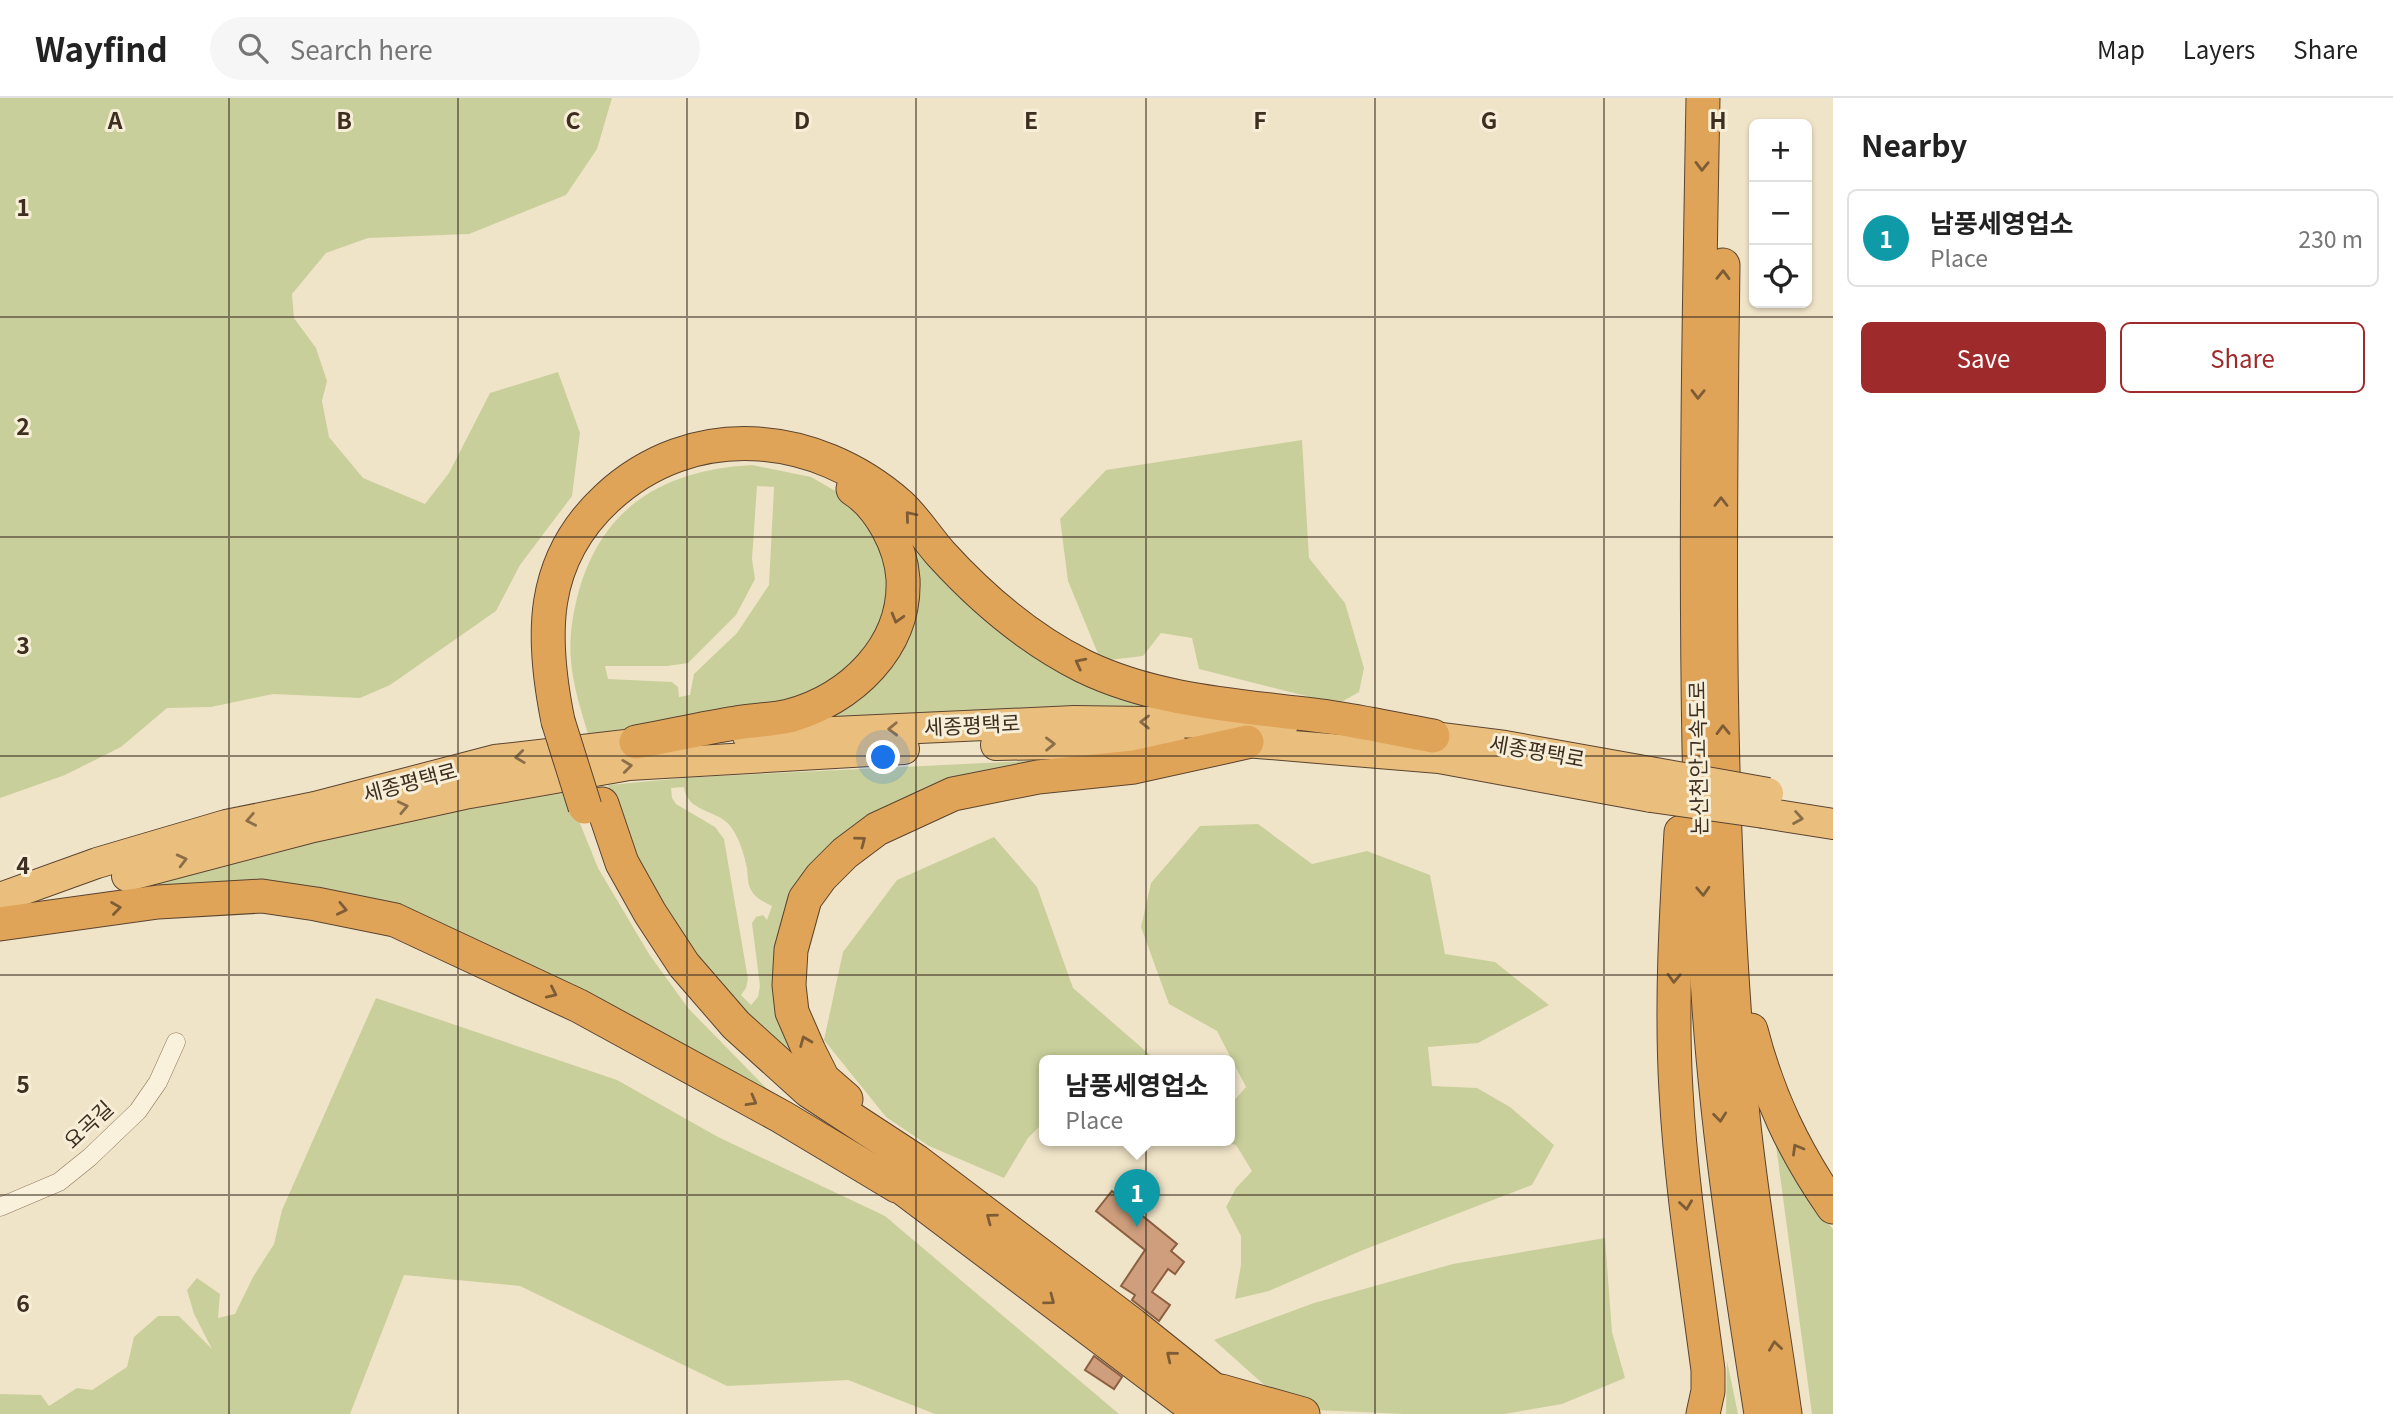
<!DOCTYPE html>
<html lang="en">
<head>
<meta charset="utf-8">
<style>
  :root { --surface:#fff; --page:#f6f6f6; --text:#222; --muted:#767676; --line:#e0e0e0; --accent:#9e2a2b }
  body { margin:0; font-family:Georgia,"Noto Sans KR",serif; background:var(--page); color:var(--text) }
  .controls { position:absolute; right:21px; top:21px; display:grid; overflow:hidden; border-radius:10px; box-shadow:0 2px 5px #0004 }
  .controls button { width:63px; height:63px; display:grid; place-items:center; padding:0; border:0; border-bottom:2px solid var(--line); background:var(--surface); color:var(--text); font:35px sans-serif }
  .you { position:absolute; left:884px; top:660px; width:24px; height:24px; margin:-18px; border:5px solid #fff; border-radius:50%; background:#1a73e8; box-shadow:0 0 0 10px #1a73e833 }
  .badge { display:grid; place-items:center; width:46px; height:46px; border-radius:50%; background:var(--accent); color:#fff; font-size:23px; font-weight:700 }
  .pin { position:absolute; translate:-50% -58px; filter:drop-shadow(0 2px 4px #0008) }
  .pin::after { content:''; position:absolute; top:37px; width:24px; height:21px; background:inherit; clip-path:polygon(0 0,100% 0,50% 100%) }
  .popup { position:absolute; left:1039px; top:957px; width:196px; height:91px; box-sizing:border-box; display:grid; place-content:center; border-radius:10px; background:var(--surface); filter:drop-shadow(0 2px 5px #0005); font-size:23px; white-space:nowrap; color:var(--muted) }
  .popup b { font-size:26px; color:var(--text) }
  .popup::after { content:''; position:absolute; left:50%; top:100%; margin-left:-14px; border:14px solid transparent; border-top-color:var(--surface) }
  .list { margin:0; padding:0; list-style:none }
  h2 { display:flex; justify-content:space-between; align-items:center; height:91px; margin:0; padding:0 28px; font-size:30px }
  h2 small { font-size:23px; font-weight:400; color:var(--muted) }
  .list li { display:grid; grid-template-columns:46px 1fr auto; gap:21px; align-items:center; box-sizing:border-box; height:98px; margin:0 14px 14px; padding:0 14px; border:2px solid var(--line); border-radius:10px }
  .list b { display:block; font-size:26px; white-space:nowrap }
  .list p { margin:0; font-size:23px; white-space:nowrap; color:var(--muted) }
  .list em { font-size:23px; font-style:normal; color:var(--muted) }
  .actions { display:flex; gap:14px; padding:21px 28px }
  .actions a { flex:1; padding:16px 0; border:2px solid var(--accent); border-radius:10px; text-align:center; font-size:24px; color:var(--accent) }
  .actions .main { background:var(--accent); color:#fff }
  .icon { flex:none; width:38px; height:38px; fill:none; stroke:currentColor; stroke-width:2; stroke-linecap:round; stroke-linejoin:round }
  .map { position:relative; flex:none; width:1833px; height:1316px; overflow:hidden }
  header { display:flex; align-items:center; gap:42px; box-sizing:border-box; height:98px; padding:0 35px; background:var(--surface); border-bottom:2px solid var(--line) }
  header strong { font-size:33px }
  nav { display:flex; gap:38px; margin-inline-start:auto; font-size:24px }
  .search { width:490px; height:63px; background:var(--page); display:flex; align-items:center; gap:18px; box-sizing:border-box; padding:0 24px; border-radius:38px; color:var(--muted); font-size:26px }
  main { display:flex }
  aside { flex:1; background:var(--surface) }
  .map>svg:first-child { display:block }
</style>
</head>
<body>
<header>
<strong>Wayfind</strong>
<div class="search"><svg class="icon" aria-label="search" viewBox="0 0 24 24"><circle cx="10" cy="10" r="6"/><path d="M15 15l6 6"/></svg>Search here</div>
<nav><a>Map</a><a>Layers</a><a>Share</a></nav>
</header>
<main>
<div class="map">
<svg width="1833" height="1316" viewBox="0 0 1833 1316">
  <rect width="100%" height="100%" fill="#f0e4c8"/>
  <g fill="#c9cf9b" fill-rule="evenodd">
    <polygon points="0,0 612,0 597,51 566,97 469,136 368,140 326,155 292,196 294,220 316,250 327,283 322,303 329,339 363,380 425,406 449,375 490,295 558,274 580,335 572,398 520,467 496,513 390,587 360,600 273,596 211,609 167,610 121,649 65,677 0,700"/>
    <polygon points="1302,342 1309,460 1345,505 1364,570 1359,594 1338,606 1199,571 1192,540 1161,535 1143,558 1101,563 1068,483 1060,421 1106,372"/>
    <path d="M752,367L811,379L858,406L888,451L886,534L811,604L588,636C581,612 573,588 571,563C569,543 572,520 577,500C600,409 663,372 752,367ZM757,388L774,389L769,487L737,535L694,576L690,597L679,599L678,589L672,584L608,581L605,568H667L688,565L736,517L755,481L752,461Z"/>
    <polygon points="900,434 1161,611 810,623 895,557"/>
    <path d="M1129,658L978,684L797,803L804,980L693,859L616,719L608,687L696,679ZM684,689C687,715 718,711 731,729C740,741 744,757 747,770C748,777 747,785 751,792C755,800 764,804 772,808L767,822L763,817L756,819L752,825L760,888L758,899L751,907L741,897L746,890L748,881L724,741L715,729L676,706L672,700L671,690Z"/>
    <polygon points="567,693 598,770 649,856 688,910 771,995 401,814 77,804 199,768 426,715"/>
    <polygon points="1258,726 1312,766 1367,753 1430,777 1445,856 1495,864 1549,907 1478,945 1428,949 1432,988 1477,990 1510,1009 1554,1047 1532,1087 1363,1152 1269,1193 1235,1201 1241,1167 1241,1138 1226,1109 1236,1090 1252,1073 1236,1047 1219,1043 1230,1043 1230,1007 1246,989 1217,933 1169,906 1141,829 1151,785 1200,728"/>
    <polygon points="994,739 1037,789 1073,890 1157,963 1044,963 1044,1024 1028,1040 1004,1080 929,1048 886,1019 824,942 843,854 897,782"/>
    <polygon points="376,900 617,982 718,1039 885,1118 1119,1316 935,1316 848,1282 727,1288 520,1188 404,1177 350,1316 0,1316 0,1296 41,1297 49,1308 77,1290 92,1292 127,1269 134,1239 158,1218 179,1218 212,1251 194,1216 187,1192 197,1180 220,1196 218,1220 235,1216 253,1179 274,1146 282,1112"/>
    <polygon points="1775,1040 1816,1111 1833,1131 1833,1316 1812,1316"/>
    <polygon points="1605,1140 1612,1234 1625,1280 1562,1306 1504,1316 1405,1316 1291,1311 1214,1242 1314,1205 1453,1166"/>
    <polygon points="1727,1263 1738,1316 1726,1316"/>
  </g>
  <g fill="#cf9f7d" stroke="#8d5f41" stroke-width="2">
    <polygon points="1112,1093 1177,1146 1171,1153 1184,1164 1175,1176 1168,1171 1152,1194 1170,1207 1159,1223 1132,1202 1135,1197 1121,1188 1145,1152 1096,1113"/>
    <polygon points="1094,1258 1122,1279 1114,1291 1085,1272"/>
  </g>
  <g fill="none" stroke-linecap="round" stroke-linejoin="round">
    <g stroke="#8d765c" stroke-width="19">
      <polyline id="minor" points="0,1109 59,1084 90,1059 138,1013 158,984 176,944"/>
    </g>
    <g stroke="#5b4430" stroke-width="32">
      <g id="trunk">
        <polyline points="1409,636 1505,648 1650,674"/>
        <polyline points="748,638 1074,623 1283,626"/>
        <polyline points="1245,644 1439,660 1651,699"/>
        <polyline points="996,647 1170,644"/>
        <polyline points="1764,715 1833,726"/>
        <polyline points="127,778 313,729 464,696 629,667 904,651"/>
        <polyline points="0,800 97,765 226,727 315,709 495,662 660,643"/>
      </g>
    </g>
    <g stroke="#5b4430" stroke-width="35">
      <g id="motorway">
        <path d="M1703,0C1699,217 1695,433 1699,650C1701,732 1702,813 1708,895C1717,1036 1739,1176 1761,1316"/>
        <path d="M1723,167C1719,451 1716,735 1743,1018C1753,1117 1771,1217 1785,1316"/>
        <path d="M558,623C541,539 539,463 607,400C692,321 815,332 900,407C915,421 927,440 941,456C982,501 1029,541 1083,568C1159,605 1247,608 1329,619C1364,624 1399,632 1433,638"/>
        <path d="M636,644C670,638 703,630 736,625C753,622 772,622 789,618C851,601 906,549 903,481C901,449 881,409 853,391"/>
        <polyline points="602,706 622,765 650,815 684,867 736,927 809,993 916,1063 1133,1227 1244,1316"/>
        <path d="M1681,734C1676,820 1671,907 1676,993C1681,1087 1696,1180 1708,1272V1293L1703,1316"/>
        <polyline points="0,826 158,804 262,798 316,806 395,822 579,908 782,1019 897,1088"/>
        <path d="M1751,932C1768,998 1794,1053 1833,1109"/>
        <polyline points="846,1001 823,981 809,953 792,914 789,887 791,852 805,801 821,779 845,755 877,731 953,696 1038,679 1134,669 1247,644"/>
        <polyline points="880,1073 1202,1316"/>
        <polyline points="1221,1293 1303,1316"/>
      </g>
    </g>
    <use href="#minor" stroke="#faf1dc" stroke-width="18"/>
    <use href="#trunk" stroke="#eabe7c" stroke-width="30"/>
    <use href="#motorway" stroke="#e0a458" stroke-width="33"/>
    <g stroke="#5b4430" stroke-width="32" stroke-linecap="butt">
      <g id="trunk-bridge">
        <polyline points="1650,674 1768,695"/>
        <polyline points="1651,699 1764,715"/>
      </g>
    </g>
    <g stroke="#5b4430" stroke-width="35" stroke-linecap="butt">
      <polyline id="motorway-bridge" points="558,623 585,709"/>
    </g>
    <use href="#trunk-bridge" stroke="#eabe7c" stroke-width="30"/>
    <use href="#motorway-bridge" stroke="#e0a458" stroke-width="33"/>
  </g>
  <defs><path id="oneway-chevron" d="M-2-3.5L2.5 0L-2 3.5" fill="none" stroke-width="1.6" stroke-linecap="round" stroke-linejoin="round" transform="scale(1.75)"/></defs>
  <g stroke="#7e5d36">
    <use href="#oneway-chevron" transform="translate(1702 68) rotate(91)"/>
    <use href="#oneway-chevron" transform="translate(1723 177) rotate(-89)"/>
    <use href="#oneway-chevron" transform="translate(1698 296) rotate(91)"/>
    <use href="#oneway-chevron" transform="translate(1721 404) rotate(-90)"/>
    <use href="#oneway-chevron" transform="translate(910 418) rotate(-130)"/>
    <use href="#oneway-chevron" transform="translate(897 520) rotate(106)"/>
    <use href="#oneway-chevron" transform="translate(1080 565) rotate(-153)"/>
    <use href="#oneway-chevron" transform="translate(1723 632) rotate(-91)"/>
    <use href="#oneway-chevron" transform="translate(861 743) rotate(-37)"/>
    <use href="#oneway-chevron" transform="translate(1703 793) rotate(87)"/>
    <use href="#oneway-chevron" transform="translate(116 810) rotate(-8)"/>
    <use href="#oneway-chevron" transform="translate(342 811) rotate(12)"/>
    <use href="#oneway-chevron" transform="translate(1674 880) rotate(92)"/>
    <use href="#oneway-chevron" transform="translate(552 895) rotate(25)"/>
    <use href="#oneway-chevron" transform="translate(805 943) rotate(-112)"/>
    <use href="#oneway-chevron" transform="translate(752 1003) rotate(29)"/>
    <use href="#oneway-chevron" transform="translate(1720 1019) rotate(84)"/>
    <use href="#oneway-chevron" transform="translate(1797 1051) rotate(-120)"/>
    <use href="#oneway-chevron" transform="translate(1686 1107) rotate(82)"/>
    <use href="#oneway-chevron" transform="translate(991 1120) rotate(-143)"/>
    <use href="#oneway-chevron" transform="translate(1050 1202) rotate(37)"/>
    <use href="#oneway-chevron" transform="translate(1775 1248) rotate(-98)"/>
    <use href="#oneway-chevron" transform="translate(1171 1258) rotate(-141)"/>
  </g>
  <g stroke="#8b6f49">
    <use href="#oneway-chevron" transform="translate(1145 624) rotate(-179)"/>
    <use href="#oneway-chevron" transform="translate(893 631) rotate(178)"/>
    <use href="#oneway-chevron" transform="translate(1050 646) rotate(-1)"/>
    <use href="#oneway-chevron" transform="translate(520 659) rotate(173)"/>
    <use href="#oneway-chevron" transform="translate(627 668) rotate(-7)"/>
    <use href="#oneway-chevron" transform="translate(403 709) rotate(-12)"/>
    <use href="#oneway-chevron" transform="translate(1798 720) rotate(9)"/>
    <use href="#oneway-chevron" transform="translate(251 722) rotate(169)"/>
    <use href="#oneway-chevron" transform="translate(182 762) rotate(-14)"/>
  </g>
  <path fill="none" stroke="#3d2e20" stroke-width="2" stroke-opacity="0.55" d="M229,0V1316M458,0V1316M687,0V1316M916,0V1316M1146,0V1316M1375,0V1316M1604,0V1316M0,219H1833M0,439H1833M0,658H1833M0,877H1833M0,1097H1833"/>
  <g text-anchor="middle" stroke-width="6" stroke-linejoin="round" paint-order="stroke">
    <g font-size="21" fill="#3d2e20" stroke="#f7eed8">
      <text transform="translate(972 628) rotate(-3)" y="7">세종평택로</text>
      <text transform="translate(1537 654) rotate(10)" y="7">세종평택로</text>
      <text transform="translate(1699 660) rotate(-91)" y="7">논산천안고속도로</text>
      <text transform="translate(410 685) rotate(-15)" y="7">세종평택로</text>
      <text transform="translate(89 1027) rotate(-43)" y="7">요곡길</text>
    </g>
  </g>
  <g font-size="23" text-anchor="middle" font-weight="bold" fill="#3d2e20" stroke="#f7eed8" stroke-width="6" stroke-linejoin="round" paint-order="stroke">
    <text x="115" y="31">A</text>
    <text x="344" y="31">B</text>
    <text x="573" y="31">C</text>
    <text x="802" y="31">D</text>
    <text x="1031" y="31">E</text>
    <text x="1260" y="31">F</text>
    <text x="1489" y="31">G</text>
    <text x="1718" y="31">H</text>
    <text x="23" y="118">1</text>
    <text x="23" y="337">2</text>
    <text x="23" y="556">3</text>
    <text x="23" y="776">4</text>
    <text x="23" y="995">5</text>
    <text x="23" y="1214">6</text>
  </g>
</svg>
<div class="controls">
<button>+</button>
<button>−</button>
<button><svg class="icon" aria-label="locate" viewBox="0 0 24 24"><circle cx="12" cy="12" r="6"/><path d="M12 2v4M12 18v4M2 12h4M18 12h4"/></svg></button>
</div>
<div class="you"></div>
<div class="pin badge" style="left:1137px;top:1129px;background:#0f9aa8">1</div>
<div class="popup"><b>남풍세영업소</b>Place</div>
</div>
<aside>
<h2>Nearby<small></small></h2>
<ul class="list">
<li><span class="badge" style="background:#0f9aa8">1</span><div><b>남풍세영업소</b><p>Place</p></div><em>230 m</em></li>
</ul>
<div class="actions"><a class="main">Save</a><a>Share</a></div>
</aside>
</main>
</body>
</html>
